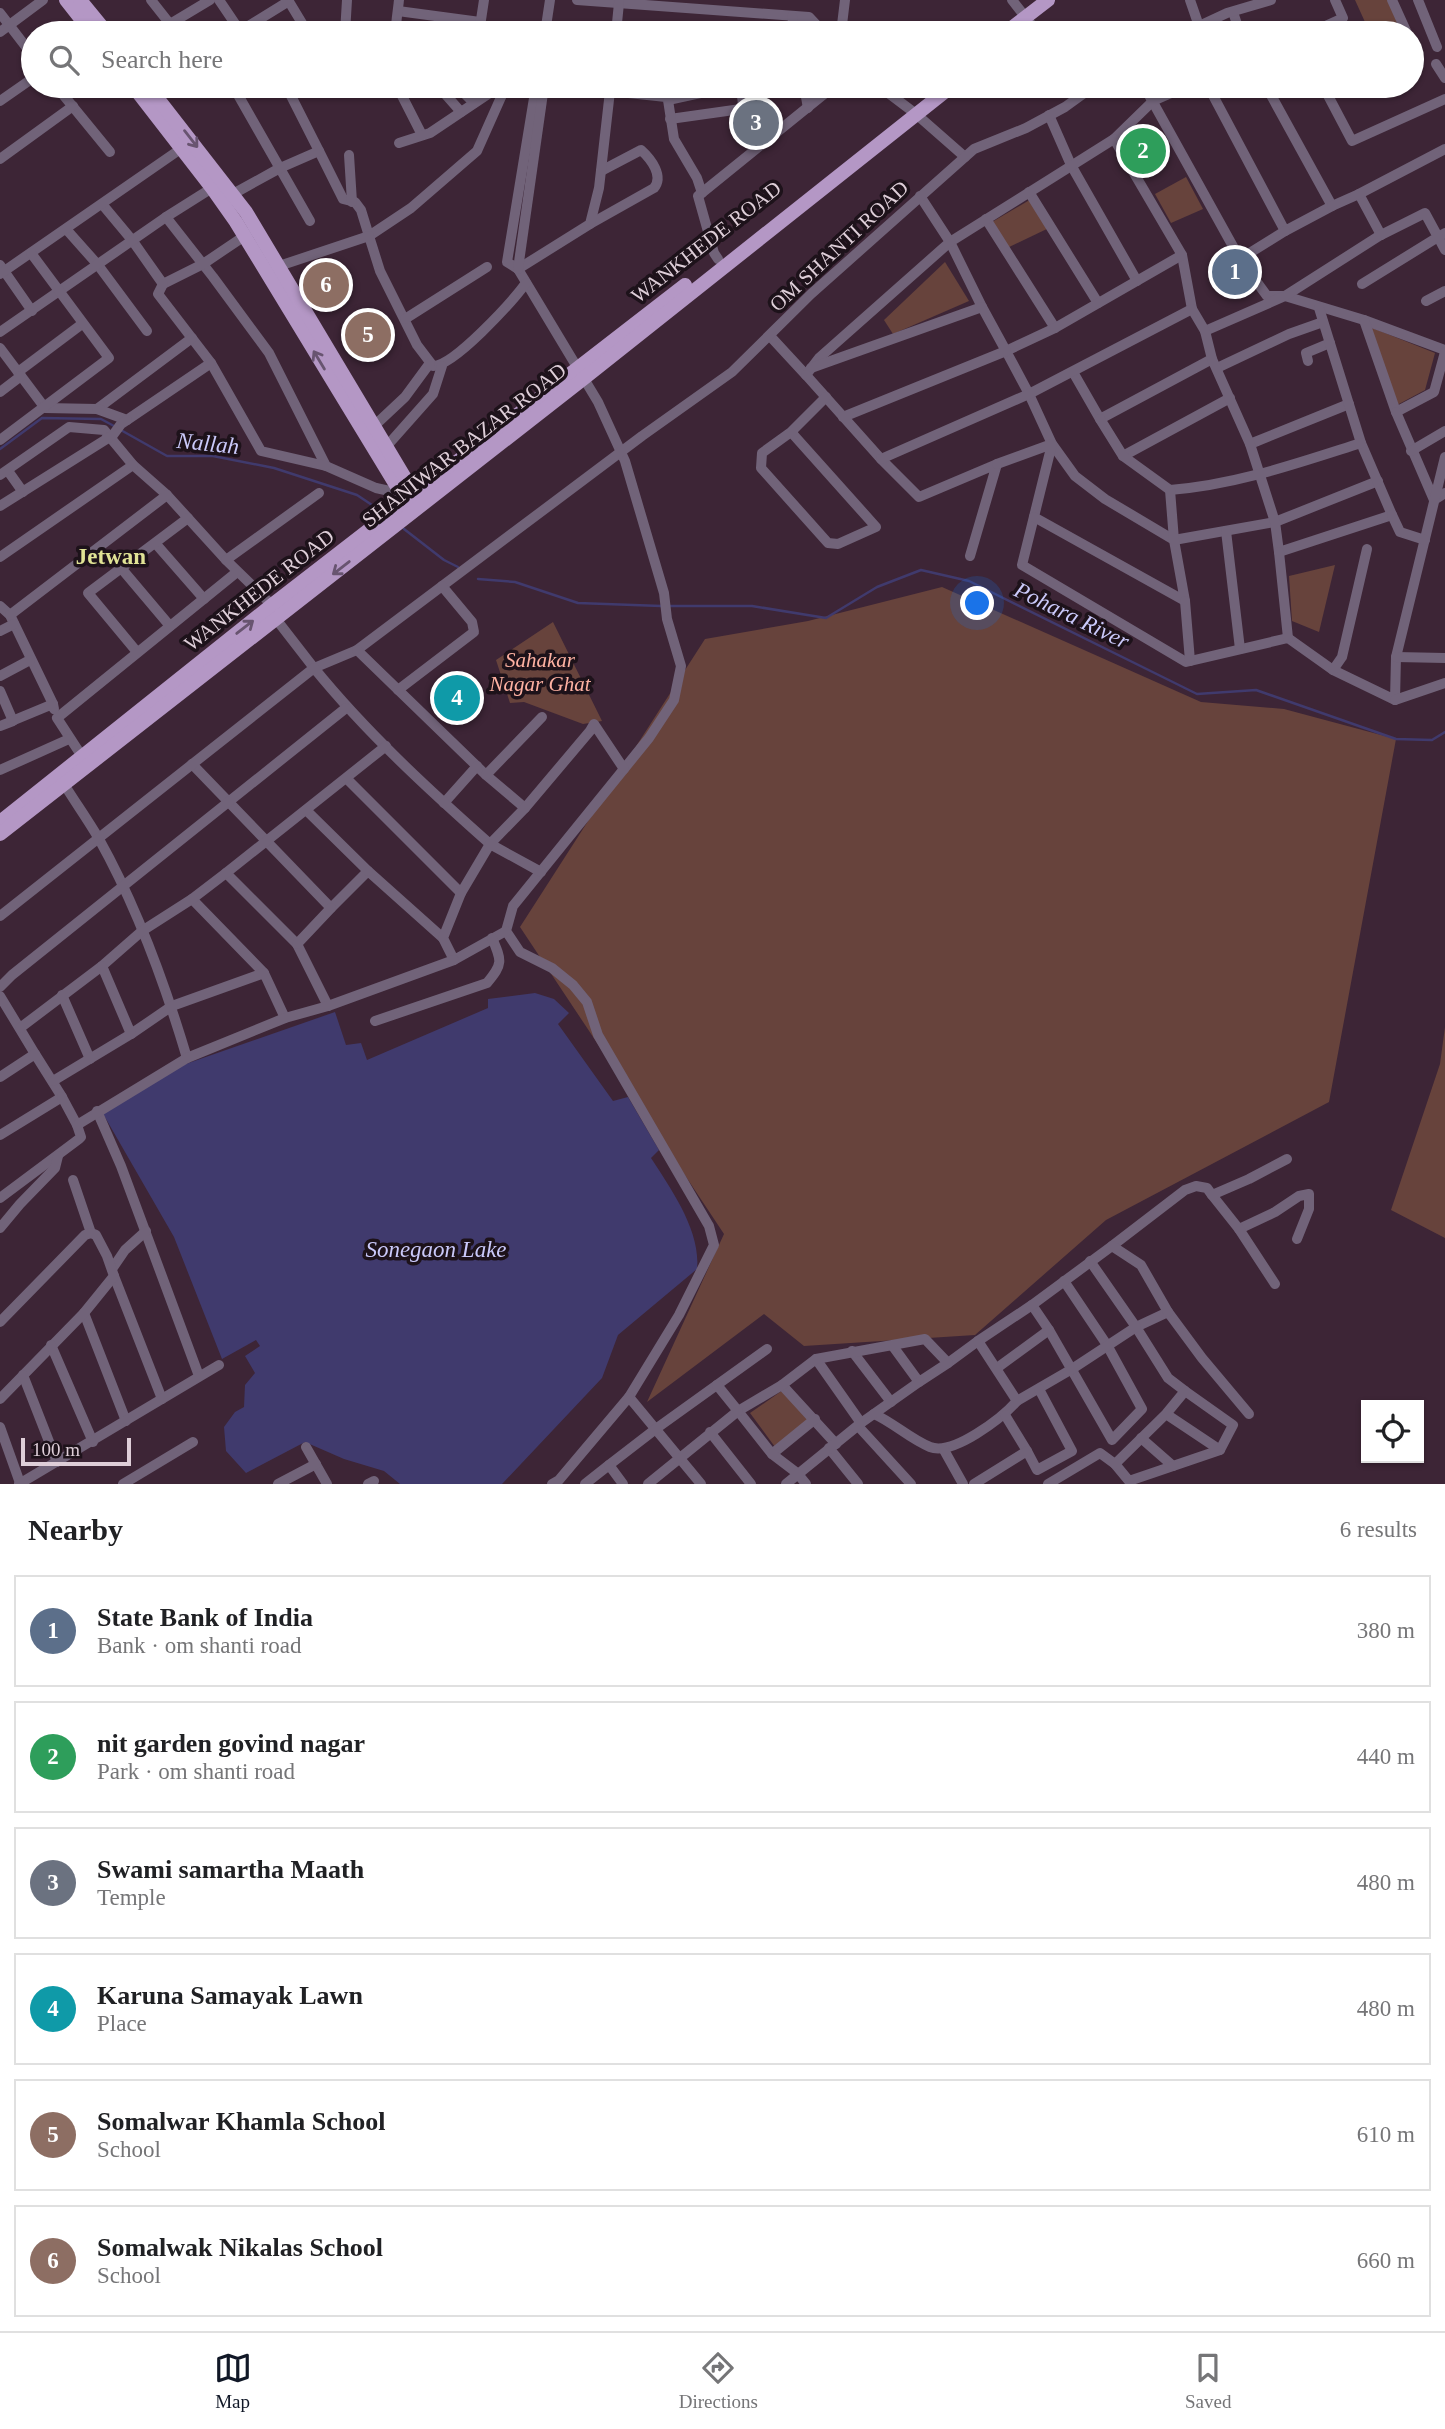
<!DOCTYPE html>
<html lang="en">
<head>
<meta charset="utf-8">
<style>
  :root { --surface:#fff; --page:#f6f6f6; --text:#202124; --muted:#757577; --line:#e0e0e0; --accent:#111827 }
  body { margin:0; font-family:Georgia,serif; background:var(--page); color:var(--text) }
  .controls { position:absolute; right:21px; bottom:21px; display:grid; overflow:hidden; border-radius:0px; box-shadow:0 2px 5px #0004 }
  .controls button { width:63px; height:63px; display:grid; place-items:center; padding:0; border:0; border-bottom:2px solid var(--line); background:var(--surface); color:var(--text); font:35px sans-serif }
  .scale { position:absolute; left:21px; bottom:18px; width:110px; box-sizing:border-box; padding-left:7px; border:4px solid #deced8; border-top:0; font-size:19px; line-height:24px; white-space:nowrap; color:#deced8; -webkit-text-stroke:5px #1d121a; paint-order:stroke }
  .you { position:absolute; left:978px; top:604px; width:24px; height:24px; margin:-18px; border:5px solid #fff; border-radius:50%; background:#1a73e8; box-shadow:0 0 0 10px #1a73e833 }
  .badge { display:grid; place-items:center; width:46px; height:46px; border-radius:50%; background:var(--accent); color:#fff; font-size:23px; font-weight:700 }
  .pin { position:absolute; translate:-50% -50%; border:4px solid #fff; box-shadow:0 2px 7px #0006 }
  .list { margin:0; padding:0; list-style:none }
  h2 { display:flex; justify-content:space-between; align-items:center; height:91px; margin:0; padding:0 28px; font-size:30px }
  h2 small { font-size:23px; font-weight:400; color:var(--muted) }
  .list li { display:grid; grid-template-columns:46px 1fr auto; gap:21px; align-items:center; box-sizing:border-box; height:112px; margin:0 14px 14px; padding:0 14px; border:2px solid var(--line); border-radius:0px }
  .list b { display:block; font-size:26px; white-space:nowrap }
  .list p { margin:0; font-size:23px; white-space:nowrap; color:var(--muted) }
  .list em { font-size:23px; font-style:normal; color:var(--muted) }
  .icon { flex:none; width:38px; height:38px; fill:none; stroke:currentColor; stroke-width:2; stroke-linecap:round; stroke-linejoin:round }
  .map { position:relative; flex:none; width:1445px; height:1484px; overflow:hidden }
  .search { position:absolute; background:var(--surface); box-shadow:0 2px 5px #0004; left:21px; right:21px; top:21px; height:77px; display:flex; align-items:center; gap:18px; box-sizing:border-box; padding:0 24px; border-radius:38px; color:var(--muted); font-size:26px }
  .sheet { height:847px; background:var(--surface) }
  nav { display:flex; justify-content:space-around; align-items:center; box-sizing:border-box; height:98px; border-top:2px solid var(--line); background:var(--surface); font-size:19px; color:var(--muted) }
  nav a { display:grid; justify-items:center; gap:4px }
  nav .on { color:var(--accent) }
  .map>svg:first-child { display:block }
</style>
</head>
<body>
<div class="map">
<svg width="1445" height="1484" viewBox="0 0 1445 1484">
  <rect width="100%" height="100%" fill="#3d2536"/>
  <g fill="#67433c">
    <polygon points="1355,0 1388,0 1398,22 1370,33"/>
    <polygon points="1148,127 1161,148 1147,155 1155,172 1144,177 1125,138"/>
    <polygon points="1186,177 1203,209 1171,223 1155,194"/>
    <polygon points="1033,198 1051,227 1007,248 992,222"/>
    <polygon points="945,262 969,301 893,334 884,320"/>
    <polygon points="1370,327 1435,353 1425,390 1397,405"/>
    <polygon points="1335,565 1319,632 1292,621 1289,576"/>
    <polygon points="942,587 1201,702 1284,709 1396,739 1329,1102 1106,1220 975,1335 804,1346 764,1314 647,1402 724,1234 520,927 705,639 808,621"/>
    <polygon points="553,622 602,721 583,724 524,702 510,703 496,660"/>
    <polygon points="1445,1027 1445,1238 1391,1210 1440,1064"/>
    <polygon points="783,1390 809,1419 775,1447 750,1413"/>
  </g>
  <path fill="#403a6d" d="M535,993L554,999L569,1013L558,1024L613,1101L628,1097L659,1150L651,1158C671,1189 701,1231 697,1269L618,1335L602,1378L502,1484H400L384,1471L344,1459L305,1442L246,1473L226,1451L224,1427L235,1412L244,1407L245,1385L255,1373L245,1356L260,1346L256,1340L222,1359L174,1237L102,1112L180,1066L335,1012L346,1045L361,1043L367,1060L488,1008V999Z"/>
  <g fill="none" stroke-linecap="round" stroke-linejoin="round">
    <g stroke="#403a6d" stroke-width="2.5">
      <polyline points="119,429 167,456 213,456 274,468 357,495 381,511"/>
      <polyline points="0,449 42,418 101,419 114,426"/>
      <polyline points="404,529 444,560 458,567"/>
      <polyline points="478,579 515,582 578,603 661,606"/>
      <polyline points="667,606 752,606 826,618 877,587 921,570 969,581 1197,694 1256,690 1396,739 1432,740 1445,732"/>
    </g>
    <g stroke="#716379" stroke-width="10">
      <polyline points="151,0 170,24 210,0"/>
      <polyline points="219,0 240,31"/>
      <polyline points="288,0 308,33"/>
      <polyline points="577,0 809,17 824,33"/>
      <polyline points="1012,0 1031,24"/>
      <polyline points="1190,0 1199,26"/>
      <polyline points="1392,0 1407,33"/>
      <polyline points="1418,0 1437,47"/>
      <polyline points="398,11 480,22"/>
      <polyline points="1233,12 1240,33"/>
      <polyline points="0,13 33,56"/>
      <polyline points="792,16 795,33"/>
      <polyline points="0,32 43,0"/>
      <polyline points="237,33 289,1"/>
      <polyline points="345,33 347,0"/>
      <polyline points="395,33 399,0"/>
      <polyline points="479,33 484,0"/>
      <polyline points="545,33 550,0"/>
      <polyline points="616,33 619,3"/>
      <polyline points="841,33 845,0"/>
      <polyline points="1184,33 1227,13 1271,0"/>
      <polyline points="1310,33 1343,18 1335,0"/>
      <polyline points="1412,44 1413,47"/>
      <polyline points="1436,64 1445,78"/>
      <polyline points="56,86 110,152"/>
      <polyline points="233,86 310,221"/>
      <polyline points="397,86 422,135"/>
      <polyline points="457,86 474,103"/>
      <polyline points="536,86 507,262 518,269 598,402 625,461 664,593 667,619 681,666 674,700 649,738 513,906 506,931 520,952 552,968 573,985 587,1002 598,1035 709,1226 714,1245 679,1315 629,1397 701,1484"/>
      <polyline points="804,86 808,108"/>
      <polyline points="879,86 916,114 965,157"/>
      <polyline points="1144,86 1240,259 1267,296 1285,296 1364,320 1445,350"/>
      <polyline points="1208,86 1285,231 1332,206 1266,86"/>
      <polyline points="1323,86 1352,141 1445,99"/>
      <polyline points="371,89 377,86"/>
      <polyline points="446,95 461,112"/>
      <polyline points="668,100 733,86"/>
      <polyline points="0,101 33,78"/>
      <polyline points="1049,115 1071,165 1137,281"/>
      <path d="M670,119L741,109C745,102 741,90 736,86"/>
      <polyline points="1114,139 1153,101 1187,86"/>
      <polyline points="399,143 430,133 500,86"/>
      <polyline points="319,151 343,199 355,202 361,210 369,236 411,208 477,151 506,86"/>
      <polyline points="349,155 352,202"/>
      <polyline points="0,159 73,106"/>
      <polyline points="212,188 166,217 213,277 269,353 326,466 376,488 399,493"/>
      <polyline points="1029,192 1098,303"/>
      <polyline points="233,194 280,168 319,151 286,86"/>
      <polyline points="1359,194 1381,235"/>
      <polyline points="102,204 132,240 163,284 203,264 249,233"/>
      <polyline points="1332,206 1359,194 1445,149"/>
      <polyline points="986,219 1055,328"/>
      <path d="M590,224L654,188C664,176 651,159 641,150L601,171"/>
      <polyline points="66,229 98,265 147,331"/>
      <polyline points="1445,233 1438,237 1445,250"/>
      <polyline points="1182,255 1192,309"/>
      <polyline points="718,259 714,253 698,196 834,86"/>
      <polyline points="1240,259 1285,231"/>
      <polyline points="0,265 32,311"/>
      <path d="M279,266L369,236L380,271L417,345L433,366C454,366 512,302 526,283"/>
      <polyline points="518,269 590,224 599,188 610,91 666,97 668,100 674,139 697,178 702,193"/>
      <polyline points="518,269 544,86"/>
      <polyline points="0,274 182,148"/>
      <polyline points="163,284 158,294 211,363 261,451 326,466"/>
      <polyline points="1426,301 1445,291"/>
      <polyline points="982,307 950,242 1114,139 1182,255 1055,328 1006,351 1029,394 1052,444 1075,476 1105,499 1174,540 1275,522 1378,481"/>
      <polyline points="405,319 487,267"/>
      <polyline points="1364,320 1396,412 1434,392 1445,352"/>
      <polyline points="1205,331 1285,296 1379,236 1425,213 1438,237 1362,284"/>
      <polyline points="0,332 166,217"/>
      <polyline points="770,336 806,375 819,358 950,242 920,196"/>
      <polyline points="0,348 45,408 97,409 192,338"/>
      <polyline points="1308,361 1306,353 1330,343"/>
      <polyline points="811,368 982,307 1006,351 843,417"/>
      <polyline points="1217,368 1289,334 1323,322"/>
      <polyline points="18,372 82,324"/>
      <polyline points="1073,372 1100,419 1212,359"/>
      <polyline points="806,375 881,459 919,497 997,464 970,556"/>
      <polyline points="0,392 21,376"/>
      <polyline points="97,409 127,420 211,363"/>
      <polyline points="1396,412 1434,500 1445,493"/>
      <polyline points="373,427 405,397 430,363"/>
      <polyline points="791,432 762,453 761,468 828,543 838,544 876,527 791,432 826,397"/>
      <polyline points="0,440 109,358 31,253"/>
      <polyline points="1250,444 1349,404"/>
      <polyline points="386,447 433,394 442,366"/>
      <polyline points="1411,451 1445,431"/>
      <polyline points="1123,456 1230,398"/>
      <polyline points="881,459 1029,394 1192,309 1205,331 1212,359 1250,444 1275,522 1279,552 1392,515 1361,443 1319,308"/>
      <polyline points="997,464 1052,444 1022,565 1186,662 1288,638 1333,670 1395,700 1396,657 1445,457"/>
      <polyline points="8,471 23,492"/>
      <polyline points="0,475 69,427 104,430 133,465 167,495 226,560"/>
      <path d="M1170,490C1236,485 1298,463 1361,443"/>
      <polyline points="0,506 113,435 121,424 127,420"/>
      <polyline points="1392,515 1400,532 1425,540"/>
      <polyline points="1034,517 1185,601 1174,540 1170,490 1123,456 1100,419"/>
      <polyline points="1226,531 1240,649"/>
      <polyline points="156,544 204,599"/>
      <polyline points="1279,552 1288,638"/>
      <polyline points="0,557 133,465"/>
      <polyline points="121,568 170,626"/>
      <polyline points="1185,601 1190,661"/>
      <polyline points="272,605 226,560 319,493"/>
      <polyline points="0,606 10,615 53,704"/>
      <polyline points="10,615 167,495"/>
      <polyline points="276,619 314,668 357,650 642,436 732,372 811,294 974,149 1026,128 1065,107 1094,86"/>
      <polyline points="0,631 14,624"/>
      <polyline points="357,650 486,775 525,808"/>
      <polyline points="137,652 88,593 188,518"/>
      <polyline points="1396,657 1445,658"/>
      <polyline points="1333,670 1342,657 1367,549"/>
      <polyline points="0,676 30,660"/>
      <polyline points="398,690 474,632 472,622 442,586"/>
      <polyline points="0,691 13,721 0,726"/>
      <polyline points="1395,700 1445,683"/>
      <polyline points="12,721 53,704 54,709"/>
      <polyline points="85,761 57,718 237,572"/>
      <polyline points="192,764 331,908 368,871 443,938"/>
      <polyline points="0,770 69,739"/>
      <polyline points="486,775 542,717"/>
      <polyline points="347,779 461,893"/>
      <path d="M64,784C75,802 88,820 99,839C137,907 165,984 187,1058"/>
      <polyline points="444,803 477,766"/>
      <polyline points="306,810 368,871"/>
      <polyline points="226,873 297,944 328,1006"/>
      <polyline points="192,899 264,973"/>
      <path d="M0,916L314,668C366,732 428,789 490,844L525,808L590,731L594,724L624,769"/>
      <polyline points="506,931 454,960 443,938 461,893 490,844 541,872"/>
      <polyline points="297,944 331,908"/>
      <polyline points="0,987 12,975 346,708"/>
      <polyline points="62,995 90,1059"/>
      <polyline points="0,996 35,1054"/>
      <path d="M375,1021L487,983C503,964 502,961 492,938"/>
      <polyline points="20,1028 102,966 142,931 192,899 226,873 386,746"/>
      <polyline points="131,1034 172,1006 264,973 285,1018"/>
      <polyline points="0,1077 35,1054 62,1097 0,1135"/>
      <polyline points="53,1081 131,1034 102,966"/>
      <polyline points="62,1097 77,1125"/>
      <polyline points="97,1111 121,1166 199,1376"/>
      <polyline points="73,1180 91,1233"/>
      <polyline points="0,1198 79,1139 81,1137 77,1125 187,1058 285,1018 328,1006 454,960"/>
      <polyline points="0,1228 20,1204 55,1168 58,1156"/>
      <polyline points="1239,1229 1275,1212 1299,1196 1309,1194 1309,1209 1297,1239"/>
      <polyline points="1112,1246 1185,1190 1196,1186 1207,1188 1212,1195"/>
      <polyline points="112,1269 125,1250 146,1231"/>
      <polyline points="114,1276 162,1399"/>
      <polyline points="1275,1284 1239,1229 1212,1195 1249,1179 1287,1159"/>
      <polyline points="84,1313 126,1421"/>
      <polyline points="0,1322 85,1235 91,1233 96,1235 107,1256 114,1276 84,1313 0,1399"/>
      <polyline points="1049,1330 1112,1440 1142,1409 1107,1345 1064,1281"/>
      <polyline points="51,1345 93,1442"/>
      <polyline points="852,1351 891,1402"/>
      <polyline points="816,1359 861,1423"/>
      <polyline points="948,1363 978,1341"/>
      <polyline points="997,1368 1049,1330 1032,1305"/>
      <polyline points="23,1375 57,1462"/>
      <polyline points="782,1385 836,1444"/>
      <polyline points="1185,1391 1168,1378 1136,1327 1168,1312 1202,1358 1249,1414"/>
      <polyline points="1017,1401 1072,1369 1136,1327 1090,1261"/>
      <path d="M874,1414C894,1423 910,1439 930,1447C953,1456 1002,1418 1017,1401L978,1341L1032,1305L1112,1246L1141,1265L1168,1312"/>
      <polyline points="1005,1415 1027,1451"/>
      <polyline points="815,1419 772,1454 738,1411 782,1385 816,1359 925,1339 948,1363 919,1382 892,1345"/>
      <polyline points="858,1426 911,1484"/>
      <polyline points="0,1427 20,1483"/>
      <polyline points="710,1432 751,1484"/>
      <polyline points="1141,1438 1173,1466"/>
      <polyline points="306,1447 327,1484"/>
      <polyline points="829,1448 858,1484"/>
      <polyline points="944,1450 963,1484"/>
      <polyline points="772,1454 797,1473 806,1484"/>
      <polyline points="1115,1464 1129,1481 1220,1450"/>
      <polyline points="19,1484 219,1365"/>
      <polyline points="123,1484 193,1442"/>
      <polyline points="278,1484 316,1464"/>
      <polyline points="368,1484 374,1481"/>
      <polyline points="552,1484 559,1480 629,1397"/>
      <polyline points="585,1484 609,1465"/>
      <polyline points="623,1484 609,1465 657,1428 767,1349"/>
      <polyline points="648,1484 738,1411 717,1385"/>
      <polyline points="786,1484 861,1423 919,1382"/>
      <polyline points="974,1484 1027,1451 1037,1470 1072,1451 1039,1389"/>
      <polyline points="1048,1484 1100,1453 1115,1464 1166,1414 1185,1391 1233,1425 1220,1450 1166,1414"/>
    </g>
    <g stroke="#b497c5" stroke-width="14">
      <polyline points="66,0 92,33"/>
      <polyline points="80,0 107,33"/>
      <polyline points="1005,33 1048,0"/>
      <polyline points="133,86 212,188 236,222 410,508"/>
      <polyline points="148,86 246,212 420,503"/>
      <polyline points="0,822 272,605 685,285"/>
      <polyline points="0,834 583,379 952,86"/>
    </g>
  </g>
  <defs><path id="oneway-shaft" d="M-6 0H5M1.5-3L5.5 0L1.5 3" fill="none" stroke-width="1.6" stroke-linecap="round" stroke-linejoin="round" transform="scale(1.75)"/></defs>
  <g stroke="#685470">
    <use href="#oneway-shaft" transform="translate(191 139) rotate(52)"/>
    <use href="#oneway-shaft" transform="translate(319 360) rotate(-121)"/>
    <use href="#oneway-shaft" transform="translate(341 568) rotate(142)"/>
    <use href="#oneway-shaft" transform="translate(245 627) rotate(-38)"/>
  </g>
  <g text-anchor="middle" stroke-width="7" stroke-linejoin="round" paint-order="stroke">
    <g font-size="21" fill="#deced8" stroke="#1d121a">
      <text transform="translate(706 242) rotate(-38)" y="7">WANKHEDE ROAD</text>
      <text transform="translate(839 246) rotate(-43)" y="7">OM SHANTI ROAD</text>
      <text transform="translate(464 445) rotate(-38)" y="7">SHANIWAR BAZAR ROAD</text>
      <text transform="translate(259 590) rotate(-38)" y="7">WANKHEDE ROAD</text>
    </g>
    <g font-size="21" font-style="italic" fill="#fdb1a2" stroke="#1d121a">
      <text x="540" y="667">Sahakar<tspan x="540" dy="24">Nagar Ghat</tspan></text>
    </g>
    <g font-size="23" font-style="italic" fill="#cac9fa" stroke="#1d121a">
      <text transform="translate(208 443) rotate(6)" y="8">Nallah</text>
      <text transform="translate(1072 615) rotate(26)" y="8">Pohara River</text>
      <text x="436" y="1257">Sonegaon Lake</text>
    </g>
    <g font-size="23" font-weight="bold" fill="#e0e395" stroke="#1d121a">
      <text x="111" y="564">Jetwan</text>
    </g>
  </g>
</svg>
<div class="controls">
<button><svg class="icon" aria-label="locate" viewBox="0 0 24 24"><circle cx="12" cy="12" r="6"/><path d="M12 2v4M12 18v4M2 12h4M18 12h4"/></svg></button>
</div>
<div class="scale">100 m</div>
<div class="you"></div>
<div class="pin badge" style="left:1235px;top:272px;background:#5c6f8a">1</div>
<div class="pin badge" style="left:1143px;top:151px;background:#2e9e5b">2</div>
<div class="pin badge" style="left:756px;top:123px;background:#6b7280">3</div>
<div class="pin badge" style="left:457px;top:698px;background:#0f9aa8">4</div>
<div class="pin badge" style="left:368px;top:335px;background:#8d6e63">5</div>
<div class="pin badge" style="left:326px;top:285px;background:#8d6e63">6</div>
<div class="search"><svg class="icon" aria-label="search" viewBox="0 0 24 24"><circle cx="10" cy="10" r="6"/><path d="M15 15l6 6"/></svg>Search here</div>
</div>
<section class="sheet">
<h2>Nearby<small>6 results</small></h2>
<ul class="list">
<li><span class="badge" style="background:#5c6f8a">1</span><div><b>State Bank of India</b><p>Bank · om shanti road</p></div><em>380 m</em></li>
<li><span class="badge" style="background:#2e9e5b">2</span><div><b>nit garden govind nagar</b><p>Park · om shanti road</p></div><em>440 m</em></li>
<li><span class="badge" style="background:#6b7280">3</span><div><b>Swami samartha Maath</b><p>Temple</p></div><em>480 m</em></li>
<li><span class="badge" style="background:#0f9aa8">4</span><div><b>Karuna Samayak Lawn</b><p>Place</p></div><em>480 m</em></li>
<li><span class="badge" style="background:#8d6e63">5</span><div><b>Somalwar Khamla School</b><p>School</p></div><em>610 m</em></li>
<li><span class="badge" style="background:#8d6e63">6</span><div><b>Somalwak Nikalas School</b><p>School</p></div><em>660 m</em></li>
</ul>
</section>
<nav>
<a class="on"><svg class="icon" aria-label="map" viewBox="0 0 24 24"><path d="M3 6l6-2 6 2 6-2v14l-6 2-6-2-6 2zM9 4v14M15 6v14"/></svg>Map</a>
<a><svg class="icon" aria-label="directions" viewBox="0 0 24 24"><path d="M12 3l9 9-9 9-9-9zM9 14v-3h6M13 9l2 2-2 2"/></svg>Directions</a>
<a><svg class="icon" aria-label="saved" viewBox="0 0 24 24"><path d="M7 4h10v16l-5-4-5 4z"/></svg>Saved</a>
</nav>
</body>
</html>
